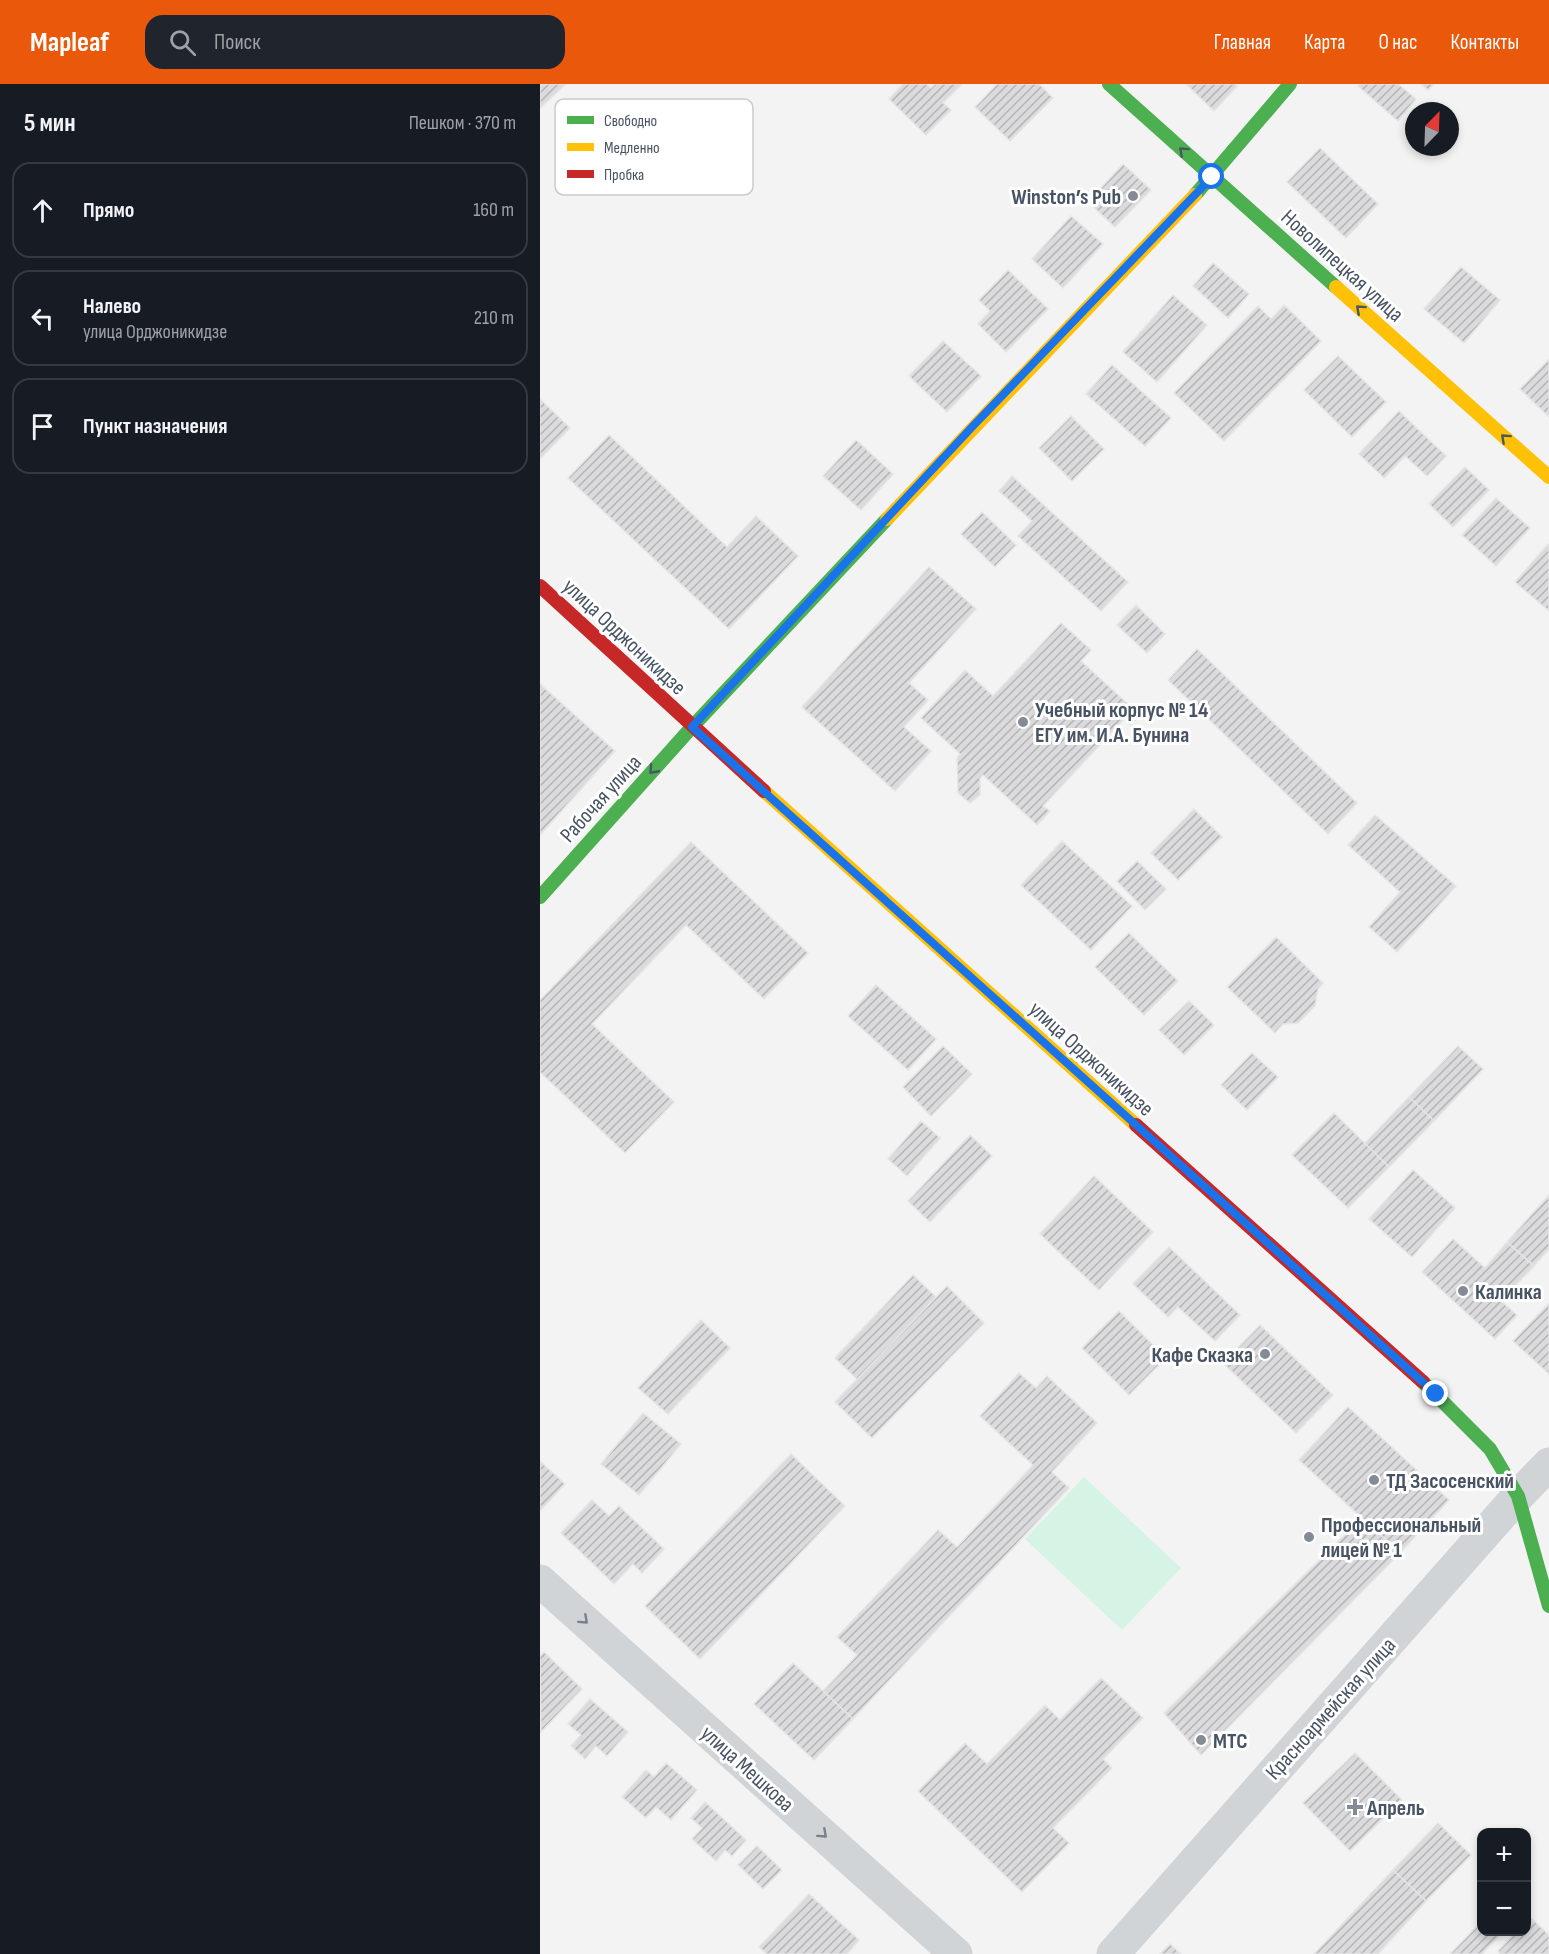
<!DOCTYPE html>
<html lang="ru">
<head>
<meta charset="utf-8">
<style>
  :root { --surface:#171b24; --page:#20242c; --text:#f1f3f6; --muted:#9ea1a6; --line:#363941; --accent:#ea580c }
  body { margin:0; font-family:"Sofia Sans Condensed",sans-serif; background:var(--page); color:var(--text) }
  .controls { position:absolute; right:18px; bottom:18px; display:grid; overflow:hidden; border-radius:12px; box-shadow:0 3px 9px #0003 }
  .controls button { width:54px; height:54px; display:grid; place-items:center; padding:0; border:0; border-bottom:2px solid var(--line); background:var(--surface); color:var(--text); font:30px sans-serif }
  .compass { position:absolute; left:865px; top:18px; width:54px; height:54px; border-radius:50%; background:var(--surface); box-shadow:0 3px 9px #0003; rotate:23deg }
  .stop { position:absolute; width:18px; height:18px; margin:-14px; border:4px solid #1a73e8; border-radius:50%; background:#fff }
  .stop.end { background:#1a73e8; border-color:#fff; box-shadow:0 2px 6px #0008 }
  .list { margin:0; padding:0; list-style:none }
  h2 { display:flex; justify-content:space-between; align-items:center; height:78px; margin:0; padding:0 24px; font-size:26px }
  h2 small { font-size:20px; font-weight:400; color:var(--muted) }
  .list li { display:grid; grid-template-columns:39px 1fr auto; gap:18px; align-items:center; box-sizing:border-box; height:96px; margin:0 12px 12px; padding:0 12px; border:2px solid var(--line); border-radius:18px }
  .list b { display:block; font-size:22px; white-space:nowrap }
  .list p { margin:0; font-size:20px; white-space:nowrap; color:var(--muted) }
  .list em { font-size:20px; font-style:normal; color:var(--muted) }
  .icon { flex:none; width:33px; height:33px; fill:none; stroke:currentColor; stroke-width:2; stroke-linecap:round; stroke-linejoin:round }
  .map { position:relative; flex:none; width:1009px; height:1870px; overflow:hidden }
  header { display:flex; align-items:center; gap:36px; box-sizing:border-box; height:84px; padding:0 30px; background:var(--accent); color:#fff }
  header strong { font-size:28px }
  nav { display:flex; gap:33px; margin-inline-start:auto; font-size:21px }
  .search { width:420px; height:54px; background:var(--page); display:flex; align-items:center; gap:15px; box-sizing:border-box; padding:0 21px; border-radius:18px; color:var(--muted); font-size:22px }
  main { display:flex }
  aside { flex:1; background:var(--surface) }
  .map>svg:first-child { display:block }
</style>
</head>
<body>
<header>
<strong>Mapleaf</strong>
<div class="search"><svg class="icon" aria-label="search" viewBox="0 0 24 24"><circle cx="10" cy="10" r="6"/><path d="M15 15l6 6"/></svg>Поиск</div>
<nav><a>Главная</a><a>Карта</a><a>О нас</a><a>Контакты</a></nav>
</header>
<main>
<aside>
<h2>5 мин<small>Пешком · 370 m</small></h2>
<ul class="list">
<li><svg class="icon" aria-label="ahead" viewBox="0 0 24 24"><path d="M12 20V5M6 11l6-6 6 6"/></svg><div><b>Прямо</b></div><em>160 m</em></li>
<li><svg class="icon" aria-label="left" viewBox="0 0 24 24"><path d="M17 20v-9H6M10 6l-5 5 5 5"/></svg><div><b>Налево</b><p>улица Орджоникидзе</p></div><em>210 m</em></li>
<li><svg class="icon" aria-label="arrive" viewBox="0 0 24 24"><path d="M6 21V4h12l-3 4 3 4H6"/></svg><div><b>Пункт назначения</b></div></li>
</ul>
</aside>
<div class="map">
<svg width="1009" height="1870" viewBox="0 0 1009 1870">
  <defs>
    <pattern id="building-hatch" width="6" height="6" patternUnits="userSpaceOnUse" patternTransform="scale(1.5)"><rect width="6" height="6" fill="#dbdbdd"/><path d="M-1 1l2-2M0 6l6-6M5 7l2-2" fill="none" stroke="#b4b4b7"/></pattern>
  </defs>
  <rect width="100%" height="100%" fill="#f4f3f3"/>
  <polygon fill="#d6f4e5" points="544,1393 641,1484 582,1546 485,1455"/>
  <g fill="url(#building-hatch)" stroke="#e5e5e6" stroke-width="1.5">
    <polygon points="0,0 26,0 0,24"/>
    <polygon points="363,0 386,0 391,4 395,0 422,0 403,19 411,26 386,51 349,15"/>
    <polygon points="457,0 499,0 513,14 470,57 435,23"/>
    <polygon points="646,0 695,0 697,2 674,27"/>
    <polygon points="820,0 858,0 876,15 858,37 818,2"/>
    <polygon points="881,0 894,0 888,6"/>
    <polygon points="780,64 838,120 806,154 747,98"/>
    <polygon points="583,80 611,106 575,143 548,118"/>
    <polygon points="531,132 563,160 523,204 492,175"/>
    <polygon points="673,179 709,210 688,234 653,202"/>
    <polygon points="921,183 960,216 924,259 884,225"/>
    <polygon points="468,186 508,225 466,268 438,240 450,227 439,216"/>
    <polygon points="633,211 667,241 617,298 583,268"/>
    <polygon points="744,221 781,257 684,357 634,309 718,222 731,235"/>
    <polygon points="403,257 441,292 407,328 369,292"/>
    <polygon points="798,272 846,318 812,353 764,306"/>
    <polygon points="1009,275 1009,333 980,305"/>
    <polygon points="572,281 631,334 605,362 546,310"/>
    <polygon points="0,315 30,344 0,375"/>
    <polygon points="859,327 906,372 887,392 865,372 844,394 819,370"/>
    <polygon points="531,332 564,365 532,397 499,364"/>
    <polygon points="69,351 187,463 216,432 258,472 189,545 28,394"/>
    <polygon points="316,356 353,390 321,426 283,392"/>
    <polygon points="925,383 949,406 913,443 889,420"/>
    <polygon points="472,392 588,498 561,527 478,452 492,437 459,407"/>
    <polygon points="956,414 990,444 956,482 922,451"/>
    <polygon points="442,428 476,461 455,483 421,450"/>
    <polygon points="1008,460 1009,461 1009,527 975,498"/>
    <polygon points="389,483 436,525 369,599 388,616 364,643 391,667 355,707 262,623"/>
    <polygon points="596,521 625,550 607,569 577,541"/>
    <polygon points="521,539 551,566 541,577 600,631 591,641 584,635 503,722 510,727 497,741 443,691 440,694 440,711 430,719 418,709 417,674 420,670 381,634 425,586 453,612"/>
    <polygon points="657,565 817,719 788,750 628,596"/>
    <polygon points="0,600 75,667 0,751"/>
    <polygon points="654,725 682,753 638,796 611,769"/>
    <polygon points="835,731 916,802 857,868 829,843 860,808 808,761"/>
    <polygon points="522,757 592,822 551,866 481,801"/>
    <polygon points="151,758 268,869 224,915 146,841 52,940 134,1018 85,1069 0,988 0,916"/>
    <polygon points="597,777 626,805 605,826 577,797"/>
    <polygon points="589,849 638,897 604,931 555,883"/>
    <polygon points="736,853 783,899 778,905 775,922 758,939 743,940 735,949 687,903"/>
    <polygon points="336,901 396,955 368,986 308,932"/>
    <polygon points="649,917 674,941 644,971 619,946"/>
    <polygon points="403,962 432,990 391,1032 363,1003"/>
    <polygon points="918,962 943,985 894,1037 869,1013"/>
    <polygon points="712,969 738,993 707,1026 681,1001"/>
    <polygon points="869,1013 894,1037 849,1083 824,1060"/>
    <polygon points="794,1029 849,1083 808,1124 752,1071"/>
    <polygon points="381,1037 400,1054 367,1092 348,1075"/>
    <polygon points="430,1051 452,1072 390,1138 368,1117"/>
    <polygon points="873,1086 915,1124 872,1173 829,1135"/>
    <polygon points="554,1092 613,1148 559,1206 500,1150"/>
    <polygon points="1009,1111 1009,1165 994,1182 967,1158"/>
    <polygon points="913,1155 945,1184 967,1158 994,1182 961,1217 977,1231 955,1255 882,1188"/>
    <polygon points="629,1163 700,1231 675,1257 638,1223 628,1233 593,1200"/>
    <polygon points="373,1191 396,1213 318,1296 295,1274"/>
    <polygon points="407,1202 444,1239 332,1354 295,1318"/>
    <polygon points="1009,1219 1009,1290 973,1257"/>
    <polygon points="579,1227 626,1274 589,1311 542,1264"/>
    <polygon points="161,1236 190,1264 128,1330 98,1304"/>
    <polygon points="720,1241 793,1311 756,1349 683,1279"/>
    <polygon points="479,1289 496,1304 507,1292 557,1339 512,1388 529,1404 313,1635 283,1607 317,1571 297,1553 398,1446 417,1463 493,1381 440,1332"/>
    <polygon points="808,1323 909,1416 860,1469 759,1376"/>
    <polygon points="103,1329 141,1360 99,1411 61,1380"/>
    <polygon points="251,1370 305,1422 160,1575 105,1522"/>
    <polygon points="0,1377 25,1400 1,1426 0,1425"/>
    <polygon points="52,1416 69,1432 79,1422 124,1465 102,1489 93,1480 74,1500 21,1449"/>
    <polygon points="822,1434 860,1469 661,1671 624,1629"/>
    <polygon points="4,1568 42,1605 1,1648 0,1572"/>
    <polygon points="253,1579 313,1635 274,1676 214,1620"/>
    <polygon points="561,1594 603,1634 563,1675 572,1684 513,1744 529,1759 482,1808 378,1707 425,1659 447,1680 505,1621 520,1636"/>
    <polygon points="50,1615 88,1648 67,1672 56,1662 45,1675 31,1662 41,1651 28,1640"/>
    <polygon points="815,1669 862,1716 810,1767 763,1719"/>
    <polygon points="126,1679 157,1706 131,1736 116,1723 106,1734 82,1713 106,1686 114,1693"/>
    <polygon points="165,1718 206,1756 192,1772 185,1766 176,1777 152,1755 162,1744 151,1734"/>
    <polygon points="898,1739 931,1771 886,1817 853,1786"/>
    <polygon points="217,1762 242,1786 223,1805 198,1781"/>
    <polygon points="853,1786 886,1817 838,1870 774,1870"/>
    <polygon points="269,1810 319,1856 307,1870 227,1870 219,1863"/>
    <polygon points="990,1833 1009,1851 1009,1870 960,1870 958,1867 976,1848 987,1848 987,1836"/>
    <polygon points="942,1837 942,1848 954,1848 959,1852 942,1870 910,1870"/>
    <polygon points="630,1860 641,1870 620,1870"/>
  </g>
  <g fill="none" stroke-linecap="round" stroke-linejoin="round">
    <g stroke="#d1d4d7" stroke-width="33">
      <polyline points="0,1497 416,1870"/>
      <polyline points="573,1870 978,1412 1009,1380"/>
    </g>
    <g stroke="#4caf50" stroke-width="14">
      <polyline points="569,0 796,203"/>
      <polyline points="655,111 750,0"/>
      <polyline points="0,813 152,643 347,435"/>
      <polyline points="883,1298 950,1365 978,1412 1009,1522"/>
    </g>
    <g stroke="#ffc107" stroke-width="14">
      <polyline points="796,203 1009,393"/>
      <polyline points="347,435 655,111"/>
      <polyline points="224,707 596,1041"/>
    </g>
    <g stroke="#c62828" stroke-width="14">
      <polyline points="0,502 224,707"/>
      <polyline points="596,1041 883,1298"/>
    </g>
  </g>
  <defs><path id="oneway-chevron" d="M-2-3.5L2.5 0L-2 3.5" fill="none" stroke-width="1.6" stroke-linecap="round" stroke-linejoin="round" transform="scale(1.5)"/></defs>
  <g stroke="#485862">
    <use href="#oneway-chevron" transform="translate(643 67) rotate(-138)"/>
    <use href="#oneway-chevron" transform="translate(820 225) rotate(-138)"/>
    <use href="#oneway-chevron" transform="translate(965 354) rotate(-138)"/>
    <use href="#oneway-chevron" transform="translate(113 686) rotate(132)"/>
  </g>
  <g stroke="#78808c">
    <use href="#oneway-chevron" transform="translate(44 1536) rotate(42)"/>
    <use href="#oneway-chevron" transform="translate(283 1750) rotate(42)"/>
  </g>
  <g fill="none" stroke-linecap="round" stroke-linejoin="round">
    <polyline stroke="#1a73e8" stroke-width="8" points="672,93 433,342 152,643 896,1310"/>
  </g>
  <g fill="#848b95" stroke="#fff" stroke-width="2">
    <circle cx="593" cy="112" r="6"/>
    <circle cx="483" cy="638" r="6"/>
    <circle cx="923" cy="1207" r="6"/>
    <circle cx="725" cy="1270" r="6"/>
    <circle cx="834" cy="1396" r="6"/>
    <circle cx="769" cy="1453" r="6"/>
    <circle cx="661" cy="1656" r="6"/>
    <path d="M812 1714h6v6h6v6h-6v6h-6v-6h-6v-6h6z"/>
  </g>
  <g text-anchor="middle" stroke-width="6" stroke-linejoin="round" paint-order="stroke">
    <g font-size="22" font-weight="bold" fill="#485363" stroke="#fff" text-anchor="start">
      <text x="581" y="120" text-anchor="end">Winston’s Pub</text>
      <text x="495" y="633">Учебный корпус № 14<tspan x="495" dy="25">ЕГУ им. И.А. Бунина</tspan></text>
      <text x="935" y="1215">Калинка</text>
      <text x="713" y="1278" text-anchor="end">Кафе Сказка</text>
      <text x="846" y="1404">ТД Засосенский</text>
      <text x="781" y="1448">Профессиональный<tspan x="781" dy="25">лицей № 1</tspan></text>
      <text x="673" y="1664">МТС</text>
      <text x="827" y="1731">Апрель</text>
    </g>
    <g font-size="22" fill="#485363" stroke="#fff">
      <text transform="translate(803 181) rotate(42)" y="8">Новолипецкая улица</text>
      <text transform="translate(85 552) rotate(43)" y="8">улица Орджоникидзе</text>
      <text transform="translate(60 714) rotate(-48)" y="8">Рабочая улица</text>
      <text transform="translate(552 974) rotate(42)" y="8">улица Орджоникидзе</text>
      <text transform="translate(790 1624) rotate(-48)" y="8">Красноармейская улица</text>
      <text transform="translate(208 1684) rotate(42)" y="8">улица Мешкова</text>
    </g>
  </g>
  <rect x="15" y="15" width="198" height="96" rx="9" fill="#fff" stroke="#c8cbd0" stroke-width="1.5"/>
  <rect x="27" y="32" width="27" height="8" fill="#4caf50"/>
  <rect x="27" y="59" width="27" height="8" fill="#ffc107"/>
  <rect x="27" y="86" width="27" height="8" fill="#c62828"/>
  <g font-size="16" fill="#485363">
    <text x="64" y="42">Свободно</text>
    <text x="64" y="69">Медленно</text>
    <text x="64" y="96">Пробка</text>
  </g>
</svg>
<div class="controls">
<button>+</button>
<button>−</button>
</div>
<svg class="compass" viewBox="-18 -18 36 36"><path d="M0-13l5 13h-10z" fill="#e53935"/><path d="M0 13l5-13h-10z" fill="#9ea1a6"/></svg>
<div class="stop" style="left:672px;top:93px"></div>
<div class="stop end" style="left:896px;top:1310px"></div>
</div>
</main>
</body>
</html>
